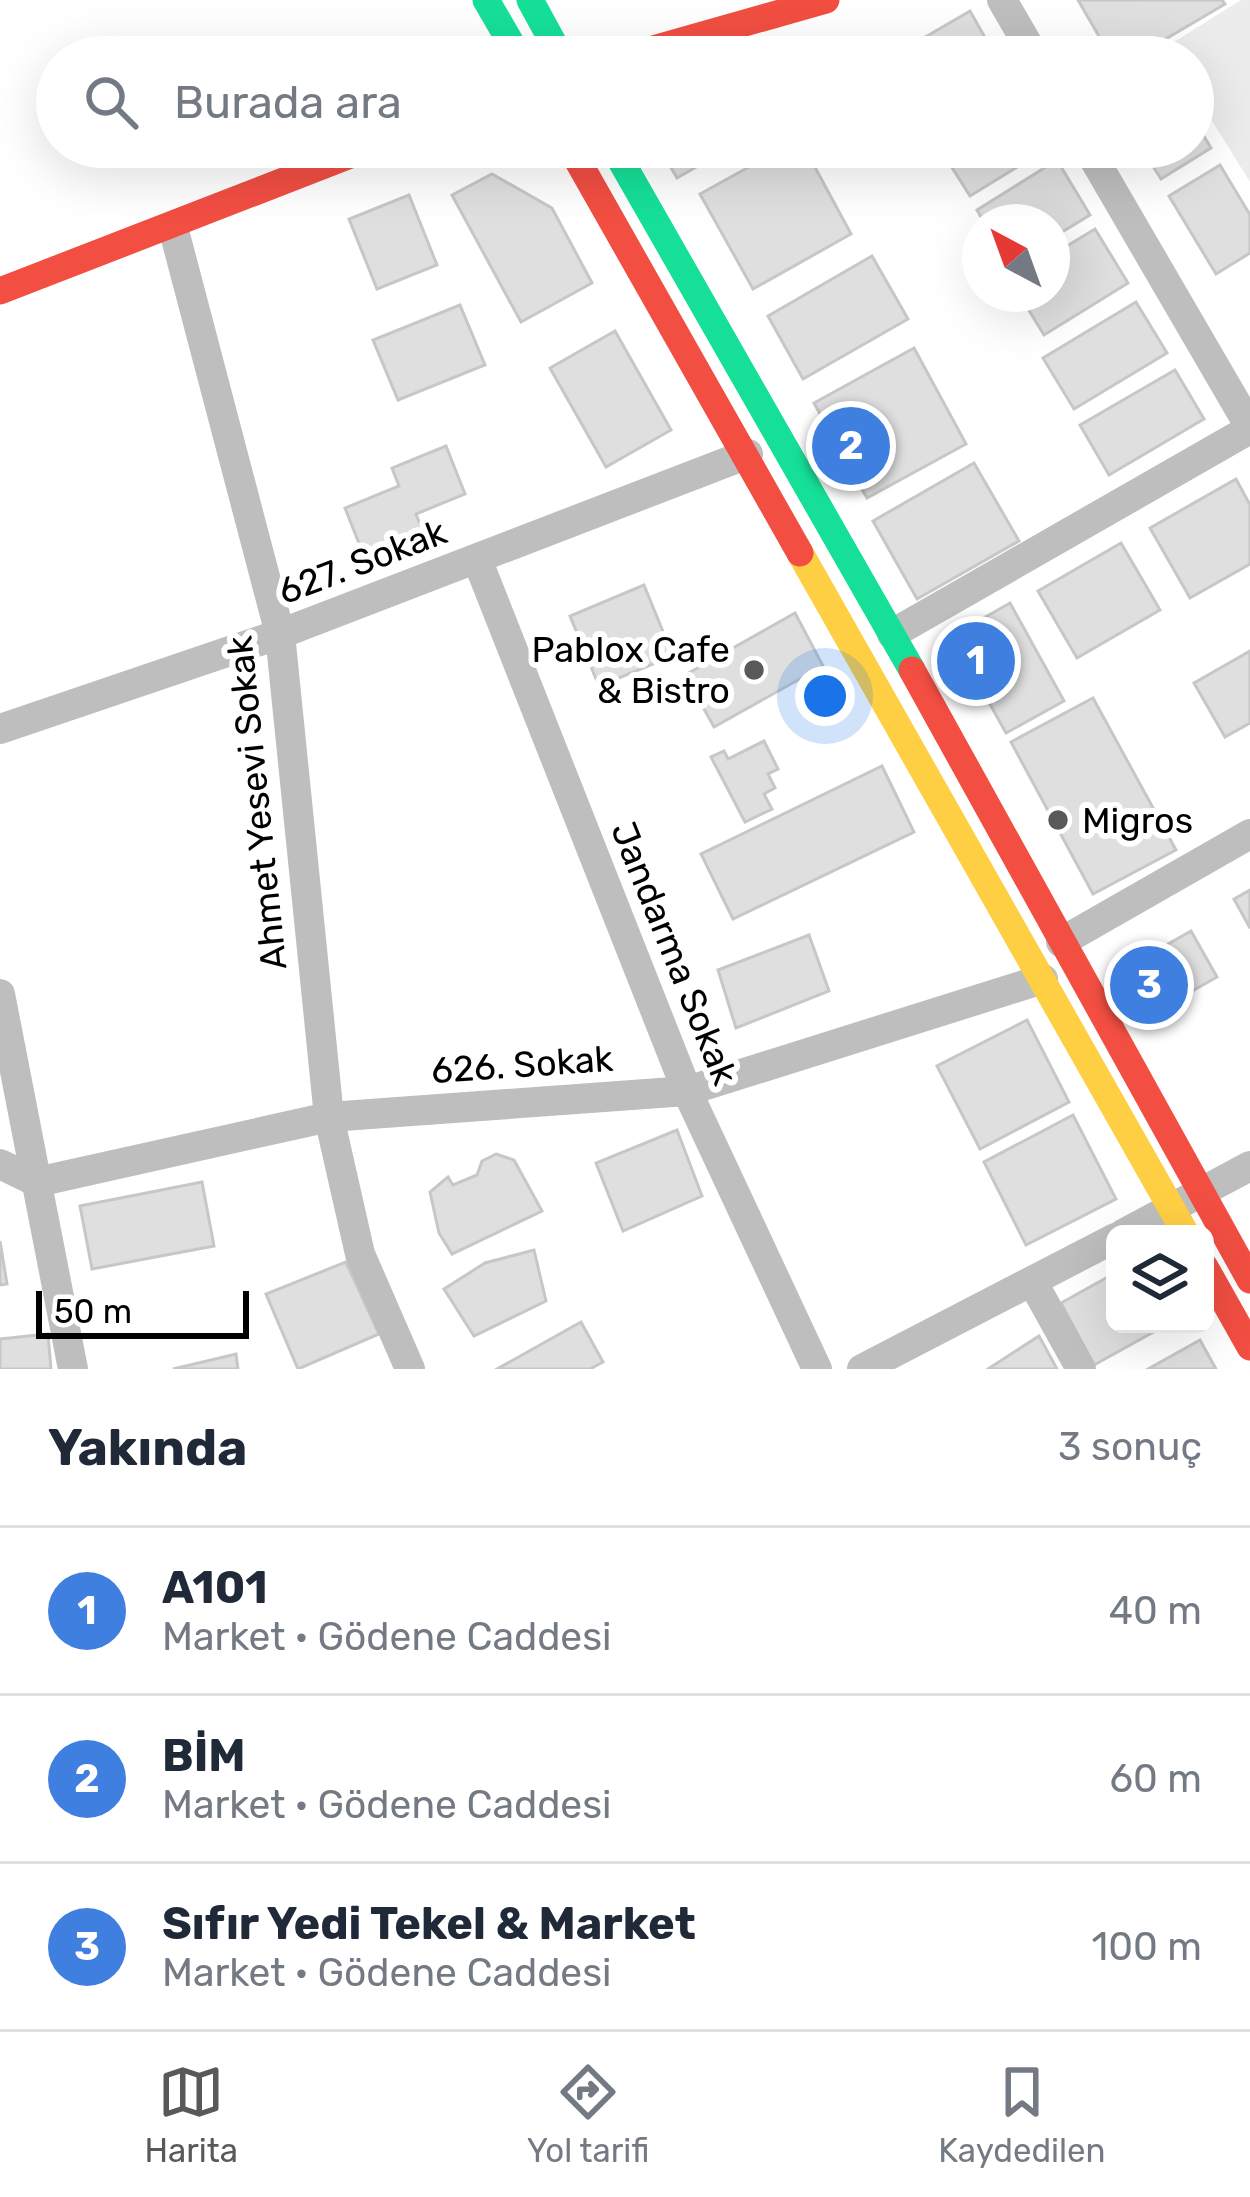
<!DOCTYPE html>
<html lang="tr">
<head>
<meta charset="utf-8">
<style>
  :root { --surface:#fff; --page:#f6f6f7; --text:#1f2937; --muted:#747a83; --line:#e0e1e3; --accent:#595959 }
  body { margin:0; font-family:Rubik,sans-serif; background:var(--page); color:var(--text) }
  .controls { position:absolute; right:36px; bottom:36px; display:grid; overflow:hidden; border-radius:18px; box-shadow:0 12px 48px #0002 }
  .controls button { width:108px; height:108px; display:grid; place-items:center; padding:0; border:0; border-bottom:3px solid var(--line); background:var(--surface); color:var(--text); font:60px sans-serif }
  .compass { position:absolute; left:962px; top:204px; width:108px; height:108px; border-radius:50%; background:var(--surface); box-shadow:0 12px 48px #0002; rotate:319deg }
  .scale { position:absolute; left:36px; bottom:30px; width:213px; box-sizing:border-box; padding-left:12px; border:6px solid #000; border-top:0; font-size:33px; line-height:42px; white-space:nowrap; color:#000; -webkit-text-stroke:9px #fff; paint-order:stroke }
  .you { position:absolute; left:825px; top:696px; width:42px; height:42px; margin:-30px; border:9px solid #fff; border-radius:50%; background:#1a73e8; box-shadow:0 0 0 18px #1a73e833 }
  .badge { display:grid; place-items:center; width:78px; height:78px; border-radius:50%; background:var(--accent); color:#fff; font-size:39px; font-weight:700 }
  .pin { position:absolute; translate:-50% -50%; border:6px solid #fff; box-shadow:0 3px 12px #0006 }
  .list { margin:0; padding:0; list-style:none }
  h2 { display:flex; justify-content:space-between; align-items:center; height:156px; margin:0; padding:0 48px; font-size:51px }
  h2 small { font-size:39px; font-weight:400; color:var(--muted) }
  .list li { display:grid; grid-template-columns:78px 1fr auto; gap:36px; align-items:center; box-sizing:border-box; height:168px; padding:0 48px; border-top:3px solid var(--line) }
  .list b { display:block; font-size:45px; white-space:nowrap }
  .list p { margin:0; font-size:39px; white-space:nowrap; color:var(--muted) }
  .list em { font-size:39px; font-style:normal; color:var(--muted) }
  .icon { flex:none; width:66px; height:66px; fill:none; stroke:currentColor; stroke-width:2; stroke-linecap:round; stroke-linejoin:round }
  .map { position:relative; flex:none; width:1250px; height:1369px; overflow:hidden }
  .search { position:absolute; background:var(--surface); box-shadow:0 12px 48px #0002; left:36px; right:36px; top:36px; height:132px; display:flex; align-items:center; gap:30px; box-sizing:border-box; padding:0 42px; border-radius:66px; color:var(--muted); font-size:45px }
  .sheet { height:660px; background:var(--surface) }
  nav { display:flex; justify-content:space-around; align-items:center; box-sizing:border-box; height:168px; border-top:3px solid var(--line); background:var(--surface); font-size:33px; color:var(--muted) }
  nav a { display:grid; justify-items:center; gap:6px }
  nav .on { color:var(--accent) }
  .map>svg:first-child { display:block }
</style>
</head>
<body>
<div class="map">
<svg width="1250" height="1369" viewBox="0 0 1250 1369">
  <rect width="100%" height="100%" fill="#fff"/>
  <polygon fill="#ececec" points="1241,0 1250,0 1250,182 1193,90 1193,57 1173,57 1166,47"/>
  <g fill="#dfdfdf" stroke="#c7c7c7" stroke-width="3">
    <polygon points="1078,0 1222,0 1225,4 1135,57 1111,57"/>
    <polygon points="970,11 996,57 932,57 922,39"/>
    <polygon points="1193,118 1211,148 1161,179 1141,147 1193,147"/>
    <polygon points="659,147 731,147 677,178"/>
    <polygon points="785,147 804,147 851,234 753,289 700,194"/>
    <polygon points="939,147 1050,147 970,196"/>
    <polygon points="1057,160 1090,215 1052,238 1052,222 984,222 977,210"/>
    <polygon points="1220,165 1250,215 1250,253 1216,274 1169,196"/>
    <polygon points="492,174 552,208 592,283 521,322 452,195"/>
    <polygon points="409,195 437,265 377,289 349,219"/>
    <polygon points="1095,229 1128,283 1044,335 1019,294 1052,294 1052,255"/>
    <polygon points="872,256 908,319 803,379 768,316"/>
    <polygon points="1136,302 1167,353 1074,409 1043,358"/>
    <polygon points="460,305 485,365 398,400 373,340"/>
    <polygon points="615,331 671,430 606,467 550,368"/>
    <polygon points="914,348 966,444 867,498 814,403"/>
    <polygon points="1175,370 1204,419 1109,475 1080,425"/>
    <polygon points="446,446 465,494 416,514 427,542 368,566 345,508 399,486 392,468"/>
    <polygon points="974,463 1019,541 917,599 873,521"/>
    <polygon points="1236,479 1250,505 1250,564 1190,598 1150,528"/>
    <polygon points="1121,543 1160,610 1077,658 1038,591"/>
    <polygon points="644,585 673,656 599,686 570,616"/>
    <polygon points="1010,603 1064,701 1006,733 952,636"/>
    <polygon points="795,613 823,666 714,727 685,675"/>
    <polygon points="1250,651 1250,723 1225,737 1194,683"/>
    <polygon points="1093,698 1176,850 1093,894 1011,742"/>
    <polygon points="764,741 778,769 768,774 775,788 764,794 772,809 745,822 711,757 724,751 728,759"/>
    <polygon points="882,766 914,832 733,919 701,854"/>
    <polygon points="1250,890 1250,928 1234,899"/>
    <polygon points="1191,931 1217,977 1157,1011 1131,965"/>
    <polygon points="809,935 829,991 736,1028 718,970"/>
    <polygon points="1027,1020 1069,1102 980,1149 937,1066"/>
    <polygon points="1073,1115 1116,1199 1026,1245 984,1162"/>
    <polygon points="677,1130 702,1196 623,1231 596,1163"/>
    <polygon points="496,1154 514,1160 542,1211 452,1254 439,1233 430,1192 448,1177 453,1185 477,1175 482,1161"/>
    <polygon points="202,1182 214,1246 92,1269 80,1206"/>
    <polygon points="0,1241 7,1284 0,1285"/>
    <polygon points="534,1250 546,1301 474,1336 444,1289 485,1263"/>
    <polygon points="346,1262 379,1334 298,1369 266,1294"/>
    <polygon points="1115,1273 1115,1324 1168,1324 1094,1365 1061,1303"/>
    <polygon points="581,1322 603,1362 590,1369 497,1369"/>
    <polygon points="48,1334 51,1369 0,1369 0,1339"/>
    <polygon points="1039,1336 1057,1369 988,1369"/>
    <polygon points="1200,1340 1216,1369 1148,1369"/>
    <polygon points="236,1354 238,1369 173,1369"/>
  </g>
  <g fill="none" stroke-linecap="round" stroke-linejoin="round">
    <g stroke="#bebebe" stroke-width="30">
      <polyline points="1002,0 1035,57"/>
      <polyline points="1087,147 1250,427"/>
      <polyline points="173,227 280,634 329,1117 360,1254 410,1369"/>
      <polyline points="477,559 687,1091 817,1369"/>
      <polyline points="892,634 1250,429"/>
      <polyline points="0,729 280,634 748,454"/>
      <polyline points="1061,942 1250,834"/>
      <polyline points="0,994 73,1369"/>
      <polyline points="0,1164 37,1182 329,1117 687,1091 1043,979"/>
      <polyline points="1123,1234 1250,1166"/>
      <polyline points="1032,1281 1081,1369"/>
      <polyline points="862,1369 1115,1238"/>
    </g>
    <g stroke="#16e098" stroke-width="27">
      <polyline points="486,0 519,57"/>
      <polyline points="530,0 561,57"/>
      <polyline points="613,147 912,670"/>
    </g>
    <polyline stroke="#ffcf43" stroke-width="27" points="800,553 1186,1234"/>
    <g stroke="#f24e42" stroke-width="27">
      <polyline points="625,57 826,0"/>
      <polyline points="570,147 800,553"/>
      <polyline points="0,291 371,147"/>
      <polyline points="912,670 1250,1280"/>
      <polyline points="1205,1267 1250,1347"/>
    </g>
  </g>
  <g fill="#595959" stroke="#fff" stroke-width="4.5">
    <circle cx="754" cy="670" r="12"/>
    <circle cx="1058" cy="820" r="12"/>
  </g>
  <g text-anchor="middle" stroke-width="12" stroke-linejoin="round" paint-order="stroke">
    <g font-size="36" fill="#000" stroke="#fff">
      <text transform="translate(362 561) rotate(-21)" y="13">627. Sokak</text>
      <text transform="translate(256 803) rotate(-96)" y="13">Ahmet Yesevi Sokak</text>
      <text transform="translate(675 953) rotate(68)" y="13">Jandarma Sokak</text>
      <text transform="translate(522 1064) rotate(-4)" y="13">626. Sokak</text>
    </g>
    <g font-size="36" fill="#000" stroke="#fff" text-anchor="end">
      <text x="730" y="662">Pablox Cafe<tspan x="730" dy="41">&amp; Bistro</tspan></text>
      <text x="1082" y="833" text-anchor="start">Migros</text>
    </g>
  </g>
</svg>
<div class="controls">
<button><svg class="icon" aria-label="layers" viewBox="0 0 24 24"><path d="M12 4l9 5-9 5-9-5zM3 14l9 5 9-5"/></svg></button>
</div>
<svg class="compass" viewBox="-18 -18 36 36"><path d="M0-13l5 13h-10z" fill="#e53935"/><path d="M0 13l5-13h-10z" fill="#747a83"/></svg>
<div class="scale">50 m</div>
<div class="you"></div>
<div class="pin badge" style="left:976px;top:661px;background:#3f7fe0">1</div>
<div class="pin badge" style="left:851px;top:446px;background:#3f7fe0">2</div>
<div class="pin badge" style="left:1149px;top:985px;background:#3f7fe0">3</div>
<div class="search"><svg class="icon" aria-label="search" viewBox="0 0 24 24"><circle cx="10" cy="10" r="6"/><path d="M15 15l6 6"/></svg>Burada ara</div>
</div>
<section class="sheet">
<h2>Yakında<small>3 sonuç</small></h2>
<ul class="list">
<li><span class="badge" style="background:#3f7fe0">1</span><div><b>A101</b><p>Market · Gödene Caddesi</p></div><em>40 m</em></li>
<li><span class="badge" style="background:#3f7fe0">2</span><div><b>BİM</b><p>Market · Gödene Caddesi</p></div><em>60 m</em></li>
<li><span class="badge" style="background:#3f7fe0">3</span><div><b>Sıfır Yedi Tekel &amp; Market</b><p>Market · Gödene Caddesi</p></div><em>100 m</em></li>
</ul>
</section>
<nav>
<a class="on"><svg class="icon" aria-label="map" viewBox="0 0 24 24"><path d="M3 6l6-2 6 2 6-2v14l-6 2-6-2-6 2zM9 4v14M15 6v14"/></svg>Harita</a>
<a><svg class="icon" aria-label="directions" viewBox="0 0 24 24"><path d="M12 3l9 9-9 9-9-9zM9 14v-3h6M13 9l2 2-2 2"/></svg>Yol tarifi</a>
<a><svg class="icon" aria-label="saved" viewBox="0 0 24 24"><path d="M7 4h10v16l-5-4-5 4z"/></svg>Kaydedilen</a>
</nav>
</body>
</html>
